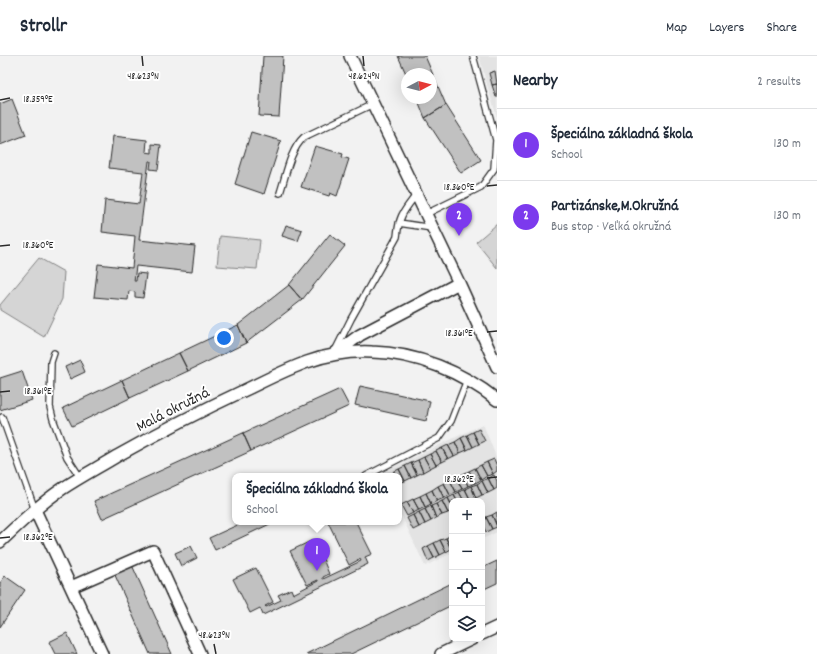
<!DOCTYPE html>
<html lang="en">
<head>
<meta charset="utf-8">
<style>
  body { margin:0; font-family:Dekko,sans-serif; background:#f6f6f7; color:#1f2937 }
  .controls { position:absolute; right:12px; bottom:12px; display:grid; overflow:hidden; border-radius:8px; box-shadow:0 4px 16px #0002 }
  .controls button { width:36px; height:36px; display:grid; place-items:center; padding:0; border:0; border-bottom:1px solid #e0e1e3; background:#fff; color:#1f2937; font:20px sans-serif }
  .compass { position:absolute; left:401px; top:12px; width:36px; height:36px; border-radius:50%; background:#fff; box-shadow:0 4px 16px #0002; rotate:83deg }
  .you { position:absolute; left:224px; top:282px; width:14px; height:14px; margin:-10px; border:3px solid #fff; border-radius:50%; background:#1a73e8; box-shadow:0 0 0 6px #1a73e833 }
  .badge { display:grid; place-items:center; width:26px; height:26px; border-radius:50%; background:#7c3aed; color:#fff; font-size:13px; font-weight:700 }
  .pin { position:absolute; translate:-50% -33px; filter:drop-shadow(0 1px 2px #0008) }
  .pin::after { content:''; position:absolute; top:21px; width:14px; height:12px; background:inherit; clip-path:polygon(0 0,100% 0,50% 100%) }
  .popup { position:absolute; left:232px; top:417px; width:170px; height:52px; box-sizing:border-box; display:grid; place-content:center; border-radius:8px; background:#fff; filter:drop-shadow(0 1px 3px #0005); font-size:13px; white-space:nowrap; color:#747a83 }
  .popup b { font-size:15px; color:#1f2937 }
  .popup::after { content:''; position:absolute; left:50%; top:100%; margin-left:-8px; border:8px solid transparent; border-top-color:#fff }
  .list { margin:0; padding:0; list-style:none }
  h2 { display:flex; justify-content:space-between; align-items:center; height:52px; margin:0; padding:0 16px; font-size:17px }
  h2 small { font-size:13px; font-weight:400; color:#747a83 }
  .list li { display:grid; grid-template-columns:26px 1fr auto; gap:12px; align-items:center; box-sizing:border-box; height:72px; padding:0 16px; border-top:1px solid #e0e1e3 }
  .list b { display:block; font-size:15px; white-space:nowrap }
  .list p { margin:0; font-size:13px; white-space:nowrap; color:#747a83 }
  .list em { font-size:13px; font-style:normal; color:#747a83 }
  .icon { flex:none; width:22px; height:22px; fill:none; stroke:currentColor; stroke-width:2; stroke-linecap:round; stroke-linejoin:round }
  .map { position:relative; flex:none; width:497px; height:598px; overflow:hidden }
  header { display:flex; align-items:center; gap:24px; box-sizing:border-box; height:56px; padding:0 20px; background:#fff; border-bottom:1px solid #e0e1e3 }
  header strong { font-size:19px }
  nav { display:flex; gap:22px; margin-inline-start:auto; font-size:14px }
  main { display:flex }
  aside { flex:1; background:#fff }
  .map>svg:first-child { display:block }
  .built { fill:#e3e3e3 }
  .green { fill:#d5d5d5; stroke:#808080 }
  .building { fill:#c1c1c1; stroke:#2b2b2b }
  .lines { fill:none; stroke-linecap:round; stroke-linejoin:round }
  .service-casing { stroke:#2b2b2b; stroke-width:8 }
  .minor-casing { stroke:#2b2b2b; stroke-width:14 }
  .service { stroke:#fff; stroke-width:5.5 }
  .minor { stroke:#fff; stroke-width:11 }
  .ticks { fill:none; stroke:#2b2b2b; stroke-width:1.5 }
  .labels { text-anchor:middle; stroke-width:4; stroke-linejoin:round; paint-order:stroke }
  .street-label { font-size:16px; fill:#2b2b2b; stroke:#fff }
  .ticks-label { font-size:10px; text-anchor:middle; fill:#2b2b2b; stroke:#fff; stroke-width:4; stroke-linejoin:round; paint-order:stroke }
</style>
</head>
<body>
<header>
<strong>Strollr</strong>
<nav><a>Map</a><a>Layers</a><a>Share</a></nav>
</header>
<main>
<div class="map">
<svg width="497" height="598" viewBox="0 0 497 598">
  <rect width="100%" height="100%" fill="#f2f2f2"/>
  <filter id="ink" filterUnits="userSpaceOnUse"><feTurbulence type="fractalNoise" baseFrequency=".025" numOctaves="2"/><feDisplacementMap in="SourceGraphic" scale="8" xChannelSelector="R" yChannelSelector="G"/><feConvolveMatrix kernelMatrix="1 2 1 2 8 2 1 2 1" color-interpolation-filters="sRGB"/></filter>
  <g filter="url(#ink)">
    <path class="built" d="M479 0H497V61L485 22Z
      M483 368 497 403V476L482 483V445H452V497L425 510 399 454V420H383L382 417Z"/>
    <path class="green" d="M497 168V212L476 186Z
      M220 180 260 184 257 213 217 210Z
      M39 202 64 216 62 243 44 281 0 254V249Z"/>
    <path class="building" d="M263 0H283L279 61 259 60Z
      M398 0H425L446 49 425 62 417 42H431V18H407V20Z
      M495 15 497 28 492 29 489 17Z
      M497 28V41H496L492 29Z
      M12 43 26 79 0 89V48Z
      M446 49 481 104 461 117 425 62Z
      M251 76 281 85 264 138 235 128Z
      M113 80 147 84 146 96 152 97V88L161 89 158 114 150 113 151 105H149L139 184 195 190 192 216 136 210 134 225H136L137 217 146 218 143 242 135 241V236L129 235 128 244 94 241 98 208 132 212 135 180 102 176 105 144 139 148 143 116 109 112Z
      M315 90 343 98 342 101 349 103 337 140 330 137 329 140 301 131Z
      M286 169 302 174 298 185 282 180Z
      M330 178 345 190 302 244 289 229Z
      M289 229 302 244 246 287 238 269Z
      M238 269 246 287 188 315 179 297Z
      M179 297 188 315 130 342 122 324Z
      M80 304 85 316 70 323 65 311Z
      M22 315 32 344 0 354V322Z
      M122 324 130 342 72 370 63 352Z
      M360 330 430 345 426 365 355 349Z
      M340 333 349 350 251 395 243 377Z
      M479 373 485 385 479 388 473 376Z
      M473 376 479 388 473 391 467 379Z
      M243 377 251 395 102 463 94 445Z
      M467 379 473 391 467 394 461 382Z
      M461 382 467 394 460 397 455 386Z
      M455 386 460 397 454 400 448 389Z
      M448 389 454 400 448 403 442 392Z
      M442 392 448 403 442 406 436 395Z
      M436 395 442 406 436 409 430 398Z
      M430 398 436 409 430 412 424 401Z
      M424 401 430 412 423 416 418 404Z
      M494 403 497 410V415L493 418 487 406Z
      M418 404 423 416 417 419 411 407Z
      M487 406 493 418 487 420 481 409Z
      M411 407 417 419 411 422 405 410Z
      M481 409 487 420 481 424 475 412Z
      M405 410 411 422 405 425 399 413Z
      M475 412 481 424 475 427 469 415Z
      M399 413 405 425 399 427V420H395L393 416Z
      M469 415 475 427 468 430 463 418Z
      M463 418 468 430 462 433 456 421Z
      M494 419 497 425V432L494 434 488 422Z
      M456 421 462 433 456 436 450 424Z
      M488 422 494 434 488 437 482 425Z
      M450 424 456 436 450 439 444 427Z
      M482 425 488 437 482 439 477 428Z
      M444 427 450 439 444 442 438 430Z
      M477 428 482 439 476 442 471 430Z
      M438 430 444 442 437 445 432 434Z
      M471 430 476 442 471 445 465 433Z
      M465 433 471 445H464L459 436Z
      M432 434 437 445 431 448 426 437Z
      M459 436 464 445H457L454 439Z
      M426 437 431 448 425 451 420 440Z
      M454 439 457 445H452V450L448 442Z
      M420 440 425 451 419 454 413 443Z
      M448 442 452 450V454L448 457 442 445Z
      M413 443 419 454 413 457 407 446Z
      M442 445 448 457 442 459 436 448Z
      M407 446 413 457 407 460 401 449Z
      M436 448 442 459 436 462 431 450Z
      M431 450 436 462 431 465 425 453Z
      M425 453 431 465 425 468 419 456Z
      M419 456 425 468 419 471 413 459Z
      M497 456V469L492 459Z
      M413 459 419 471 413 474 407 462Z
      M492 459 497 471 492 473 486 461Z
      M486 461 492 473 486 476 482 468V464Z
      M244 466H274L215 494 209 482Z
      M328 466H356L372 498 365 501 368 508 263 559 260 552 250 557 233 523 256 512 273 546 265 550 266 551 281 544 278 539 291 533 293 538 318 525V524L307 529 290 495 313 484 320 498H321L329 518 323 521V523L361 505 360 503 349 509Z
      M451 479 452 493H451L446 482Z
      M446 482 451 493 446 496 440 484Z
      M440 484 446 496 440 499 434 487Z
      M434 487 440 499 434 502 428 490Z
      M191 490 197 502 181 510 175 497Z
      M428 490 434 502 428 505 423 493Z
      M497 505V527L482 534V512Z
      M132 509 172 598H150L114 517Z
      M5 520 25 534 0 571V527Z
      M452 527V549L351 598H306Z
      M67 577 77 598H55L49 586Z"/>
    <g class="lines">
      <defs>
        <path id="service" d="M280 137C286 119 290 94 304 81L373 48
          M426 158 481 131 494 113 496 84 473 0
          M399 167 432 172
          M336 293 351 263 397 181C399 159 404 155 416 139
          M54 297 51 306 50 351 53 363 67 401 80 421
          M2 361 35 454
          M366 420 439 382 451 365 467 324"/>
        <path id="minor" d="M350 0 459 227 497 311
          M334 298 360 279 459 227
          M35 454 102 598
          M0 486C20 467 40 448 62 433 80 421 99 411 117 400 158 377 200 355 243 335 264 325 285 314 307 306 327 299 351 295 372 296 417 297 462 316 497 344
          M71 531 153 495 200 598
          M482 578 497 571
          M441 598 472 583"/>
      </defs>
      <use href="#service" class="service-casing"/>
      <use href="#minor" class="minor-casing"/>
      <use href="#service" class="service"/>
      <use href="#minor" class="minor"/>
    </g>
  </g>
  <path class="ticks" d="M142 0 143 10M363 0 364 10M0 44 10 42M487 130 497 129M0 190 10 189M487 276 497 275M0 336 10 335M487 422 497 421M0 482 10 481M214 588 216 598"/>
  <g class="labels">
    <g class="street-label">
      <text transform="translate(172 352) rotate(-27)" y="6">Malá okružná</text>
    </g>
  </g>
  <g class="ticks-label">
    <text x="143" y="23">48.623°N</text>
    <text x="364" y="23">48.624°N</text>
    <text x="38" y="46">18.359°E</text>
    <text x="459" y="134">18.360°E</text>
    <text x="38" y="192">18.360°E</text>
    <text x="459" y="280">18.361°E</text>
    <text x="38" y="338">18.361°E</text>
    <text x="459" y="426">18.362°E</text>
    <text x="38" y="484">18.362°E</text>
    <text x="214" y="582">48.623°N</text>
  </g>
</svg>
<div class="controls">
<button>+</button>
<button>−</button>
<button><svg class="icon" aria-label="locate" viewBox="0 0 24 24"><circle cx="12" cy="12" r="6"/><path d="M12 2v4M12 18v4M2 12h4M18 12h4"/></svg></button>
<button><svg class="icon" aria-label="layers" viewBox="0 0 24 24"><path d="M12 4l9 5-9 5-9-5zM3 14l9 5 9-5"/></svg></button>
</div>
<svg class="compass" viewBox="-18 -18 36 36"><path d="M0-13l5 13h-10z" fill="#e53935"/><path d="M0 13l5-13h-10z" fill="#747a83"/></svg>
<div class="you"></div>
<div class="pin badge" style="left:317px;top:515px">1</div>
<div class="popup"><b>Špeciálna základná škola</b>School</div>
<div class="pin badge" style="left:459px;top:180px">2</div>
</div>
<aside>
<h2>Nearby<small>2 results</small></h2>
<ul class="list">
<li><span class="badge">1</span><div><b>Špeciálna základná škola</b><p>School</p></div><em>130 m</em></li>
<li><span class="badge">2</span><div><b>Partizánske,M.Okružná</b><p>Bus stop · Veľká okružná</p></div><em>130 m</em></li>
</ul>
</aside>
</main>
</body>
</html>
